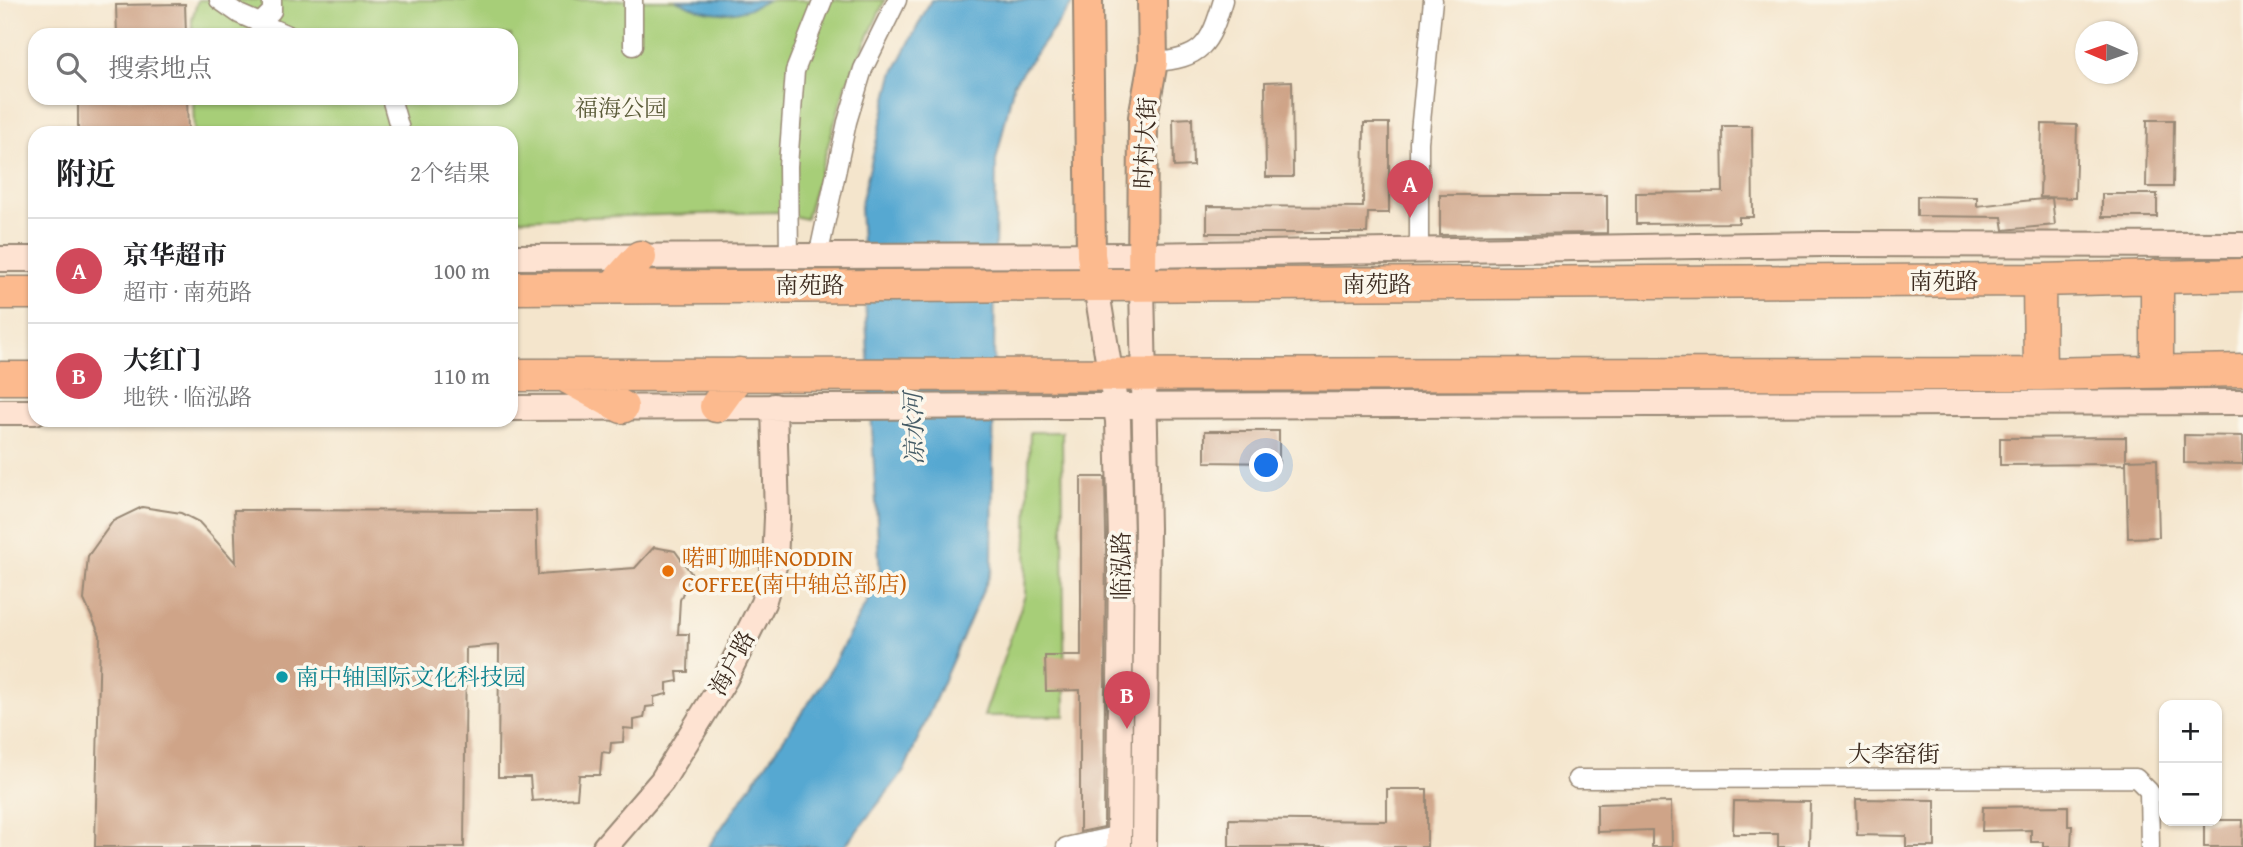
<!DOCTYPE html>
<html lang="zh">
<head>
<meta charset="utf-8">
<style>
  body { margin:0; font-family:"Gentium Book Plus","Noto Serif SC",serif; background:#f2f2f2; color:#202124 }
  .controls { position:absolute; right:21px; bottom:21px; display:grid; overflow:hidden; border-radius:14px; box-shadow:0 2px 5px #0004 }
  .controls button { width:63px; height:63px; display:grid; place-items:center; padding:0; border:0; border-bottom:2px solid #e0e0e0; background:#fff; color:#202124; font:35px sans-serif }
  .compass { position:absolute; left:2075px; top:21px; width:63px; height:63px; border-radius:50%; background:#fff; box-shadow:0 2px 5px #0004; rotate:272deg }
  .you { position:absolute; left:1267px; top:466px; width:24px; height:24px; margin:-18px; border:5px solid #fff; border-radius:50%; background:#1a73e8; box-shadow:0 0 0 10px #1a73e833 }
  .badge { display:grid; place-items:center; width:46px; height:46px; border-radius:50%; background:#d1495b; color:#fff; font-size:23px; font-weight:700 }
  .pin { position:absolute; translate:-50% -58px; filter:drop-shadow(0 2px 4px #0008) }
  .pin::after { content:''; position:absolute; top:37px; width:24px; height:21px; background:inherit; clip-path:polygon(0 0,100% 0,50% 100%) }
  .list { margin:0; padding:0; list-style:none }
  h2 { display:flex; justify-content:space-between; align-items:center; height:91px; margin:0; padding:0 28px; font-size:30px }
  h2 small { font-size:23px; font-weight:400; color:#757577 }
  .list li { display:grid; grid-template-columns:46px 1fr auto; gap:21px; align-items:center; box-sizing:border-box; height:105px; padding:0 28px; border-top:2px solid #e0e0e0 }
  .list b { display:block; font-size:26px; white-space:nowrap }
  .list p { margin:0; font-size:23px; white-space:nowrap; color:#757577 }
  .list em { font-size:23px; font-style:normal; color:#757577 }
  .icon { flex:none; width:38px; height:38px; fill:none; stroke:currentColor; stroke-width:2; stroke-linecap:round; stroke-linejoin:round }
  .map { position:relative; flex:none; width:2243px; height:847px; overflow:hidden }
  .search { position:absolute; background:#fff; box-shadow:0 2px 5px #0004; left:28px; top:28px; width:490px; height:77px; display:flex; align-items:center; gap:18px; box-sizing:border-box; padding:0 24px; border-radius:21px; color:#757577; font-size:26px }
  .panel { position:absolute; background:#fff; box-shadow:0 2px 5px #0004; left:28px; top:126px; width:490px; height:301px; border-radius:21px }
  .map>svg:first-child { display:block }
  .green { fill:#a7ce78; stroke:#717c4b; stroke-width:2 }
  .water { fill:#56a8d1; stroke:#486978; stroke-width:2 }
  .building { fill:#cfa488 }
  .lines { fill:none; stroke-linecap:round; stroke-linejoin:round }
  .street-casing { stroke:#988875; stroke-width:21 }
  .secondary-casing { stroke:#988875; stroke-width:28 }
  .primary-casing { stroke:#988875; stroke-width:32 }
  .highway-casing { stroke:#988875; stroke-width:35 }
  .street { stroke:#fff; stroke-width:18 }
  .secondary { stroke:#fee3d2; stroke-width:24 }
  .primary { stroke:#fcba8e; stroke-width:28 }
  .highway { stroke:#fcba8e; stroke-width:32 }
  .food-dot { fill:#e8710a; stroke:#fbf7ec; stroke-width:2.5 }
  .culture-dot { fill:#0f9aa8; stroke:#fbf7ec; stroke-width:2.5 }
  .labels { text-anchor:middle; stroke-width:7; stroke-linejoin:round; paint-order:stroke }
  .park-label { font-size:23px; fill:#5b5b39; stroke:#fbf7ec }
  .street-label { font-size:23px; fill:#3b2a1e; stroke:#fbf7ec }
  .food-label { font-size:23px; fill:#c56008; stroke:#fbf7ec; text-anchor:start }
  .culture-label { font-size:23px; fill:#0d838f; stroke:#fbf7ec; text-anchor:start }
  .water-label { font-size:24px; font-style:italic; fill:#465c66; stroke:#fbf7ec }
</style>
</head>
<body>
<div class="map">
<svg width="2243" height="847" viewBox="0 0 2243 847">
  <rect width="100%" height="100%" fill="#fbf7ec"/>
  <filter id="ink" filterUnits="userSpaceOnUse"><feTurbulence type="fractalNoise" baseFrequency=".0143" numOctaves="2"/><feDisplacementMap in="SourceGraphic" scale="14" xChannelSelector="R" yChannelSelector="G"/><feConvolveMatrix kernelMatrix="1 2 1 2 8 2 1 2 1" color-interpolation-filters="sRGB"/></filter>
  <filter id="wash" filterUnits="userSpaceOnUse"><feTurbulence type="fractalNoise" baseFrequency=".00686" numOctaves="4" result="noise"/><feDisplacementMap in="SourceGraphic" scale="28" xChannelSelector="R" yChannelSelector="G"/><feGaussianBlur stdDeviation="1.57" result="paint"/><feColorMatrix in="noise" values="0 0 0 0 0 0 0 0 0 0 0 0 0 0 0 0 0 1.4 0 .05"/><feComposite in="paint" operator="in"/></filter>
  <g filter="url(#wash)">
    <rect width="100%" height="100%" fill="#f4e5cc"/>
    <path class="green" d="M198 0H885L846 85 806 219 778 212 511 219V133H194L193 98H511V35H192V19Z
      M1030 432H1062L1065 716H984L1025 595Z"/>
    <path class="water" d="M676 0H768C734 19 709 16 676 0Z
      M931 0H1075L1014 83 996 161 992 570 904 771 844 847H708L824 681 880 577 860 207 893 74Z"/>
    <g id="blocks">
      <path class="building" d="M185 4 186 35H117L116 5Z
        M1292 81 1293 177H1266L1265 82Z
        M78 98H187L188 133H78Z
        M1192 118 1193 166 1174 167 1173 119Z
        M2147 120H2174L2173 187H2146Z
        M1364 123H1389V213H1368L1367 233H1207V206L1363 207Z
        M2042 124 2077 125 2075 198 2040 197Z
        M1722 126H1752L1753 217H1739V223L1636 224V193L1723 192Z
        M2102 194H2157V217H2102Z
        M1440 195H1607V233L1440 235Z
        M1917 196 1977 197V206L2052 198 2055 225 2004 230 2002 217 1917 216Z
        M1205 431H1279V463L1205 462Z
        M2184 435 2243 436V464L2184 463Z
        M2126 437V464L2000 465V438Z
        M2157 459 2159 537 2128 538 2126 460Z
        M1081 477H1105L1106 537 1104 827 1080 832V690L1046 691 1045 656H1081Z
        M142 507 181 513 199 522 236 563 234 510 536 511 538 575 635 568 654 547 675 551 691 573 680 600 678 634H689L688 672H677L678 681 667 683V694L654 697V706L646 707 644 718 634 720V729L624 728 623 742 611 743 610 753 602 752 600 775H579L577 798 532 801 530 777H498L499 645 466 648 464 847H95L100 635 84 600 88 556 113 521Z
        M1387 789H1427V847H1229V819L1387 821Z
        M1856 799 1935 800V847H1906V836L1857 835Z
        M1734 801 1810 802 1809 847H1778V834H1733Z
        M1671 802 1672 847H1652V830L1597 832V804Z
        M2068 806V826H2072L2071 847H2043V842H2031V830L1982 831 1983 807Z
        M2217 820H2243L2242 847H2204V821Z"/>
    </g>
  </g>
  <g filter="url(#ink)">
    <use href="#blocks" fill-opacity="0" stroke="#988875" stroke-width="2"/>
    <g class="lines">
      <defs>
        <path id="street" d="M219 0 239 14 288 35
          M633 0V46
          M261 22 272 11V0
          M1153 62C1202 59 1210 45 1223 0
          M391 98 401 133
          M1419 249V142L1433 0
          M818 257 847 122 863 69 897 0
          M789 258 788 166 795 71 823 0
          M1577 779 2136 778 2149 791 2150 847
          M1066 847 1120 835"/>
        <path id="secondary" d="M511 257 1142 255 1822 244 2243 245
          M0 259H35
          M1096 286 1118 421 1121 537 1119 847
          M1142 286 1147 528 1144 847
          M511 408 2243 402
          M0 412H35
          M605 847 662 781 725 679 763 603 775 563 777 517 774 406"/>
        <path id="primary" d="M1088 0 1091 255 1096 286
          M1142 286 1143 117 1153 62 1152 0"/>
        <path id="highway" d="M2157 276V369
          M2039 280 2040 374
          M613 287 640 257
          M511 288 2039 280 2243 275
          M0 293H35
          M511 375 2040 374 2243 370
          M567 377 622 407
          M0 378H35
          M716 406 739 374"/>
      </defs>
      <use href="#street" class="street-casing"/>
      <use href="#secondary" class="secondary-casing"/>
      <use href="#primary" class="primary-casing"/>
      <use href="#highway" class="highway-casing"/>
      <use href="#street" class="street"/>
      <use href="#secondary" class="secondary"/>
      <use href="#primary" class="primary"/>
      <use href="#highway" class="highway"/>
    </g>
  </g>
  <circle class="food-dot" cx="668" cy="571" r="7"/>
  <circle class="culture-dot" cx="282" cy="677" r="7"/>
  <g class="labels">
    <g class="park-label">
      <text x="621" y="116">福海公园</text>
    </g>
    <g class="street-label">
      <text transform="translate(1145 143) rotate(-87)" y="8">时村大街</text>
      <text x="1944" y="289">南苑路</text>
      <text x="1377" y="292">南苑路</text>
      <text x="810" y="293">南苑路</text>
      <text transform="translate(1121 566) rotate(-90)" y="8">临泓路</text>
      <text transform="translate(732 663) rotate(-62)" y="8">海户路</text>
      <text x="1894" y="762">大李窑街</text>
    </g>
    <g class="food-label">
      <text x="682" y="566">喏町咖啡NODDIN<tspan x="682" dy="26">COFFEE(南中轴总部店)</tspan></text>
    </g>
    <g class="culture-label">
      <text x="296" y="685">南中轴国际文化科技园</text>
    </g>
    <g class="water-label">
      <text transform="translate(914 429) rotate(-91)" y="8">凉水河</text>
    </g>
  </g>
</svg>
<div class="controls">
<button>+</button>
<button>−</button>
</div>
<svg class="compass" viewBox="-18 -18 36 36"><path d="M0-13l5 13h-10z" fill="#e53935"/><path d="M0 13l5-13h-10z" fill="#757577"/></svg>
<div class="you"></div>
<div class="pin badge" style="left:1410px;top:218px">A</div>
<div class="pin badge" style="left:1127px;top:729px">B</div>
<div class="search"><svg class="icon" aria-label="search" viewBox="0 0 24 24"><circle cx="10" cy="10" r="6"/><path d="M15 15l6 6"/></svg>搜索地点</div>
<section class="panel">
<h2>附近<small>2个结果</small></h2>
<ul class="list">
<li><span class="badge">A</span><div><b>京华超市</b><p>超市 · 南苑路</p></div><em>100 m</em></li>
<li><span class="badge">B</span><div><b>大红门</b><p>地铁 · 临泓路</p></div><em>110 m</em></li>
</ul>
</section>
</div>
</body>
</html>
